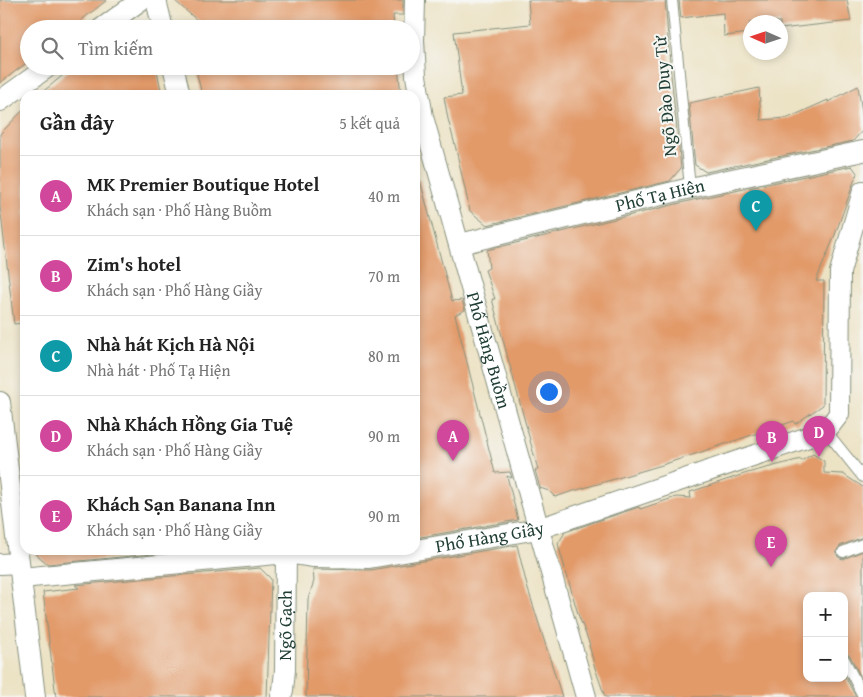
<!DOCTYPE html>
<html lang="vi">
<head>
<meta charset="utf-8">
<style>
  body { margin:0; font-family:"Gentium Book Plus",serif; background:#f6f6f6; color:#222 }
  .controls { position:absolute; right:15px; bottom:15px; display:grid; overflow:hidden; border-radius:10px; box-shadow:0 2px 8px #0003 }
  .controls button { width:45px; height:45px; display:grid; place-items:center; padding:0; border:0; border-bottom:1px solid #e0e0e0; background:#fff; color:#222; font:25px sans-serif }
  .compass { position:absolute; left:743px; top:15px; width:45px; height:45px; border-radius:50%; background:#fff; box-shadow:0 2px 8px #0003; rotate:273deg }
  .you { position:absolute; left:548px; top:391px; width:18px; height:18px; margin:-12px; border:4px solid #fff; border-radius:50%; background:#1a73e8; box-shadow:0 0 0 8px #1a73e833 }
  .badge { display:grid; place-items:center; width:32px; height:32px; border-radius:50%; background:#b5179e; color:#fff; font-size:16px; font-weight:700 }
  .pin { position:absolute; translate:-50% -41px; filter:drop-shadow(0 1px 2px #0008) }
  .pin::after { content:''; position:absolute; top:26px; width:18px; height:15px; background:inherit; clip-path:polygon(0 0,100% 0,50% 100%) }
  .list { margin:0; padding:0; list-style:none }
  h2 { display:flex; justify-content:space-between; align-items:center; height:65px; margin:0; padding:0 20px; font-size:21px }
  h2 small { font-size:16px; font-weight:400; color:#767676 }
  .list li { display:grid; grid-template-columns:32px 1fr auto; gap:15px; align-items:center; box-sizing:border-box; height:80px; padding:0 20px; border-top:1px solid #e0e0e0 }
  .list b { display:block; font-size:19px; white-space:nowrap }
  .list p { margin:0; font-size:16px; white-space:nowrap; color:#767676 }
  .list em { font-size:16px; font-style:normal; color:#767676 }
  .icon { flex:none; width:28px; height:28px; fill:none; stroke:currentColor; stroke-width:2; stroke-linecap:round; stroke-linejoin:round }
  .map { position:relative; flex:none; width:863px; height:697px; overflow:hidden }
  .search { position:absolute; background:#fff; box-shadow:0 2px 8px #0003; left:20px; top:20px; width:400px; height:55px; display:flex; align-items:center; gap:12px; box-sizing:border-box; padding:0 18px; border-radius:28px; color:#767676; font-size:19px }
  .panel { position:absolute; background:#fff; box-shadow:0 2px 8px #0003; left:20px; top:90px; width:400px; height:465px; border-radius:15px }
  .map>svg:first-child { display:block }
  .building { fill:#e29a69 }
  .lines { fill:none; stroke-linecap:round; stroke-linejoin:round }
  .lane-casing { stroke:#86907c; stroke-width:12 }
  .street-casing { stroke:#86907c; stroke-width:22 }
  .lane { stroke:#fff; stroke-width:10 }
  .street { stroke:#fff; stroke-width:20 }
  .labels { text-anchor:middle; stroke-width:4; stroke-linejoin:round; paint-order:stroke }
  .street-label { font-size:18px; fill:#1f3d34; stroke:#f6f6f2 }
</style>
</head>
<body>
<div class="map">
<svg width="863" height="697" viewBox="0 0 863 697">
  <rect width="100%" height="100%" fill="#f6f6f2"/>
  <filter id="ink" filterUnits="userSpaceOnUse"><feTurbulence type="fractalNoise" baseFrequency=".02" numOctaves="2"/><feDisplacementMap in="SourceGraphic" scale="10" xChannelSelector="R" yChannelSelector="G"/><feConvolveMatrix kernelMatrix="1 2 1 2 8 2 1 2 1" color-interpolation-filters="sRGB"/></filter>
  <filter id="wash" filterUnits="userSpaceOnUse"><feTurbulence type="fractalNoise" baseFrequency=".0096" numOctaves="4" result="noise"/><feDisplacementMap in="SourceGraphic" scale="20" xChannelSelector="R" yChannelSelector="G"/><feGaussianBlur stdDeviation="1.12" result="paint"/><feColorMatrix in="noise" values="0 0 0 0 0 0 0 0 0 0 0 0 0 0 0 0 0 1.4 0 .05"/><feComposite in="paint" operator="in"/></filter>
  <g filter="url(#wash)">
    <rect width="100%" height="100%" fill="#ece2c4"/>
    <g id="blocks">
      <path class="building" d="M0 0H107L70 29H29V61L0 83Z
        M174 0H403V15H393L394 29H207Z
        M528 0H665L671 75 681 168 670 181 487 225 470 211 455 145 448 119 444 97 462 95 454 32 530 24Z
        M679 0H847L851 21 780 29V22H750V33L724 36 723 13 681 18Z
        M74 66H156L162 95H39Z
        M195 66H398L401 95H202Z
        M858 86 863 119V130L853 141 706 172 695 165 689 103 759 88 761 120 788 118 828 100V102Z
        M25 108V323L14 324 0 206V134Z
        M852 166 857 173 835 235 816 281H824L823 405 795 424 794 421 662 465 567 493 555 497 549 491 540 488 535 470H538L492 299H495L485 270 489 268 487 250 693 200Z
        M420 180 452 301 462 300 465 310 455 315 495 473 510 472 512 478 507 476 518 520 415 538V181Z
        M813 454 824 461V473L843 474 863 487V537L840 546 836 552 838 557 843 559 863 551V681L850 656 844 652V596H807V678H844V675L856 697H605L595 668 589 645H590L578 614 558 544 565 532 636 508 639 507 640 509 676 497 691 498 690 492 747 473 801 459V461Z
        M517 545 527 586 562 697H306L308 599 314 581 313 569 371 570Z
        M31 550H175L174 552 48 564Z
        M260 568 271 579 267 697H56L43 592 79 588 75 585Z"/>
    </g>
  </g>
  <g filter="url(#ink)">
    <use href="#blocks" fill-opacity="0" stroke="#86907c" stroke-width="1"/>
    <g class="lines">
      <defs>
        <path id="lane" d="M672 0 690 188
          M826 431 863 477
          M843 552 863 544
          M844 659 863 696"/>
        <g id="street">
          <path d="M156 0 163 29"/>
          <path id="s1" d="M415 0 414 40 416 76 423 117 586 697"/>
          <path d="M101 29 141 0"/>
          <path d="M173 66 180 95"/>
          <path d="M0 101 49 66"/>
          <path id="s2" d="M460 244 690 188 863 151"/>
          <path d="M0 402 35 697"/>
          <path d="M0 564 19 563"/>
          <path id="s3" d="M21 578 287 553 314 557 369 558 538 529 826 431 839 414 840 272 863 191"/>
          <path id="s4" d="M281 697 283 690 285 670 286 550"/>
        </g>
      </defs>
      <use href="#lane" class="lane-casing"/>
      <use href="#street" class="street-casing"/>
      <use href="#lane" class="lane"/>
      <use href="#street" class="street"/>
    </g>
  </g>
  <g class="labels">
    <g class="street-label">
      <text transform="translate(665 96) rotate(-95)" y="6">Ngõ Đào Duy Từ</text>
      <text dy="6" stroke="none"><textPath href="#s2" startOffset="206">Phố Tạ Hiện</textPath></text>
      <text dy="6" stroke="none"><textPath href="#s1" startOffset="360">Phố Hàng Buồm</textPath></text>
      <text dy="6" stroke="none"><textPath href="#s3" startOffset="472">Phố Hàng Giầy</textPath></text>
      <text dy="6" stroke="none"><textPath href="#s4" startOffset="72">Ngõ Gạch</textPath></text>
    </g>
  </g>
</svg>
<div class="controls">
<button>+</button>
<button>−</button>
</div>
<svg class="compass" viewBox="-18 -18 36 36"><path d="M0-13l5 13h-10z" fill="#e53935"/><path d="M0 13l5-13h-10z" fill="#767676"/></svg>
<div class="you"></div>
<div class="pin badge" style="left:453px;top:461px;background:#d1479c">A</div>
<div class="pin badge" style="left:772px;top:462px;background:#d1479c">B</div>
<div class="pin badge" style="left:756px;top:231px;background:#0f9aa8">C</div>
<div class="pin badge" style="left:819px;top:457px;background:#d1479c">D</div>
<div class="pin badge" style="left:771px;top:567px;background:#d1479c">E</div>
<div class="search"><svg class="icon" aria-label="search" viewBox="0 0 24 24"><circle cx="10" cy="10" r="6"/><path d="M15 15l6 6"/></svg>Tìm kiếm</div>
<section class="panel">
<h2>Gần đây<small>5 kết quả</small></h2>
<ul class="list">
<li><span class="badge" style="background:#d1479c">A</span><div><b>MK Premier Boutique Hotel</b><p>Khách sạn · Phố Hàng Buồm</p></div><em>40 m</em></li>
<li><span class="badge" style="background:#d1479c">B</span><div><b>Zim's hotel</b><p>Khách sạn · Phố Hàng Giầy</p></div><em>70 m</em></li>
<li><span class="badge" style="background:#0f9aa8">C</span><div><b>Nhà hát Kịch Hà Nội</b><p>Nhà hát · Phố Tạ Hiện</p></div><em>80 m</em></li>
<li><span class="badge" style="background:#d1479c">D</span><div><b>Nhà Khách Hồng Gia Tuệ</b><p>Khách sạn · Phố Hàng Giầy</p></div><em>90 m</em></li>
<li><span class="badge" style="background:#d1479c">E</span><div><b>Khách Sạn Banana Inn</b><p>Khách sạn · Phố Hàng Giầy</p></div><em>90 m</em></li>
</ul>
</section>
</div>
</body>
</html>
